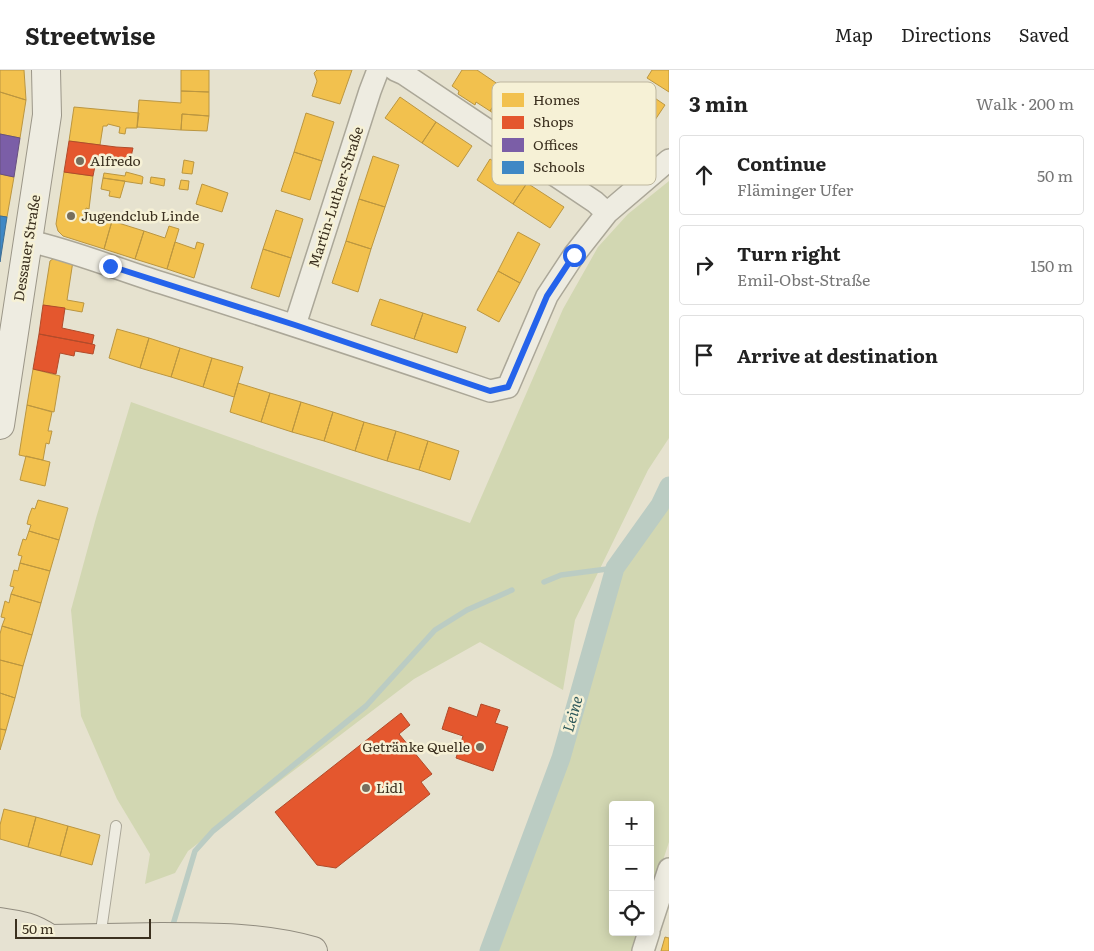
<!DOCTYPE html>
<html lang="en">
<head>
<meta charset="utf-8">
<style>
  body { margin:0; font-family:Literata,serif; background:#f6f6f6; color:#222 }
  .controls { position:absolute; right:15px; bottom:15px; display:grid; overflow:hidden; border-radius:5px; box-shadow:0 2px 12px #0003 }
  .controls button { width:45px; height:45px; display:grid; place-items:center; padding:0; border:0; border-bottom:1px solid #e0e0e0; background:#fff; color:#222; font:25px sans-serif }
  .scale { position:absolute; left:15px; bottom:12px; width:136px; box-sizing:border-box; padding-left:5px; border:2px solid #3b301f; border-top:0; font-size:14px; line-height:18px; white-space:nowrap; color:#3b301f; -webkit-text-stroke:4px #f6f1d6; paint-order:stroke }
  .stop { position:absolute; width:15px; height:15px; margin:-11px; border:4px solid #2563eb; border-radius:50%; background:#fff }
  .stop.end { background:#2563eb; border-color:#fff; box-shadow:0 1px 5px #0008 }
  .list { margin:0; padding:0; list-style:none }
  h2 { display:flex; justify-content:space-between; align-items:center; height:65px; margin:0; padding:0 20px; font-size:21px }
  h2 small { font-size:16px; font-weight:400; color:#767676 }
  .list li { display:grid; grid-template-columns:32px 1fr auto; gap:15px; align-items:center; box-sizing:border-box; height:80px; margin:0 10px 10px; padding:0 10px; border:1px solid #e0e0e0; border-radius:5px }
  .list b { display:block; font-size:19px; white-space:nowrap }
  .list p { margin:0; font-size:16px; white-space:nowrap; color:#767676 }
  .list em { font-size:16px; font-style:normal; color:#767676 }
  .icon { flex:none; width:28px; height:28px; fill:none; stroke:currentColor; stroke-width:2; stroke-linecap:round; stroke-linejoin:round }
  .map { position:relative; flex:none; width:669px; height:881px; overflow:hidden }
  header { display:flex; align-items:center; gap:30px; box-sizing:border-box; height:70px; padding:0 25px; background:#fff; border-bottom:1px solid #e0e0e0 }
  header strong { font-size:24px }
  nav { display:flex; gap:28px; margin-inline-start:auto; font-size:18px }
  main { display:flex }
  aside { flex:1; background:#fff }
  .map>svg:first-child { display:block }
  .green { fill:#d2d7b2 }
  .homes { fill:#f2c14e; stroke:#bb9640 }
  .shops { fill:#e4572e; stroke:#b14b2a }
  .offices { fill:#7b5ea7; stroke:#68507e }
  .schools { fill:#3f88c5; stroke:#3e6e93 }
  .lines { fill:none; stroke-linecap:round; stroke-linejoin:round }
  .stream { stroke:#bbccc3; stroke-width:5.5 }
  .canal { stroke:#bbccc3; stroke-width:19 }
  .lane-casing { stroke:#aba798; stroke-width:12 }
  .street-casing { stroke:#aba798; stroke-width:24 }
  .secondary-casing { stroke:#9b9688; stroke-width:30 }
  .primary-casing { stroke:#918c7f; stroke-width:30 }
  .lane { stroke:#eeece1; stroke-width:10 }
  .street { stroke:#eeece1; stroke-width:21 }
  .secondary { stroke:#eeece1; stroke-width:28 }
  .primary { stroke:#e6e2d2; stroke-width:28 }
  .route { stroke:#2563eb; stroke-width:6 }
  .poi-dot { fill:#776e5d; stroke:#f6f1d6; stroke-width:2 }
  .labels { text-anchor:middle; stroke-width:5; stroke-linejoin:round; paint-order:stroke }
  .poi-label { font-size:14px; fill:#3b301f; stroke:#f6f1d6; text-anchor:start }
  .street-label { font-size:14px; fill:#3b301f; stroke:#f6f1d6 }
  .water-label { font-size:15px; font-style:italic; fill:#2e595b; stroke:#f6f1d6 }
  .key { fill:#f6f1d6; stroke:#beb79f; stroke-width:1 }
  .key-label { font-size:14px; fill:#3b301f }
</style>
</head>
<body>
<header>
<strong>Streetwise</strong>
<nav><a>Map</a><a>Directions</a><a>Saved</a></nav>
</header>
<main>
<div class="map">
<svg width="669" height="881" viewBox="0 0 669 881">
  <rect width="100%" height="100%" fill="#e6e2cf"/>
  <path class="green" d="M669 111V368L648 400 575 550 563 620 480 572 414 609 188 781 175 803 145 814 150 784 117 729 81 646 71 540 96 448 131 332 470 453 563 239 598 177 628 144Z
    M669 416V772L650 830V735H613V862H641L636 881H490L561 688 615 498 660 435Z"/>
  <path class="homes" d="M0 0H24L26 30 0 22Z
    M181 0H209V22L181 21Z
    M317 0H352L340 34 312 26 317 11 314 3Z
    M462 0H477L505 19 490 41 476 32 475 35 458 24 459 21 452 16Z
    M652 0H669V22L647 8Z
    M640 18 665 35 639 74 615 57Z
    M505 19 543 44 528 67 490 41Z
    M181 21 209 22V46L182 44 181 60 137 57 139 30 181 33Z
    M0 22 26 30 20 68 0 64Z
    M400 27 436 52 422 73 385 48Z
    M74 37 139 43 137 58H126L125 64 119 63 120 57 108 54 107 56H103L100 75 69 71Z
    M306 43 334 52 322 91 294 82Z
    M182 44 209 46 207 61 181 60Z
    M436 52 472 76 458 97 422 73Z
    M294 82 322 91 310 130 281 121Z
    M373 86 399 95 385 137 359 129Z
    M490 89 527 113 513 134 477 110Z
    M184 90 194 92 192 104 182 103Z
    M64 102 93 106 89 139 86 138 85 144 112 151 104 179 63 166 58 161 56 154Z
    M126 102 141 106 143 107 142 114 103 108 104 103 125 106Z
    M0 104 14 107 7 147 0 146Z
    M151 107 165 109 164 116 150 113Z
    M103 108 125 111 120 128 109 126 110 121 101 119Z
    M181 110 189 111 188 120 179 119Z
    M527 113 564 137 550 158 513 134Z
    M202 114 228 123 222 142 196 134Z
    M359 129 385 137 371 179 346 171Z
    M276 140 303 149 291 188 263 179Z
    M112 151 144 161 135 189 104 179Z
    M169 156 179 159 167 199 135 189 144 161 165 168Z
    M518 162 540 174 520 213 498 201Z
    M346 171 371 179 358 222 332 213Z
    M175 172 195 179 197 172 204 174 194 208 167 199Z
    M263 179 291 188 279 227 251 218Z
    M57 186 73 191 67 230 84 233 82 242 43 235 50 191Z
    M498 201 520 213 499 252 477 240Z
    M380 229 423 243 414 269 371 255Z
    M423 243 466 257 457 283 414 269Z
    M117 259 149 268 140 298 109 288Z
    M149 268 180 278 171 307 140 298Z
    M180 278 212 288 203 317 171 307Z
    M212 288 243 297 234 327 203 317Z
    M33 299 60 306 54 342 27 335Z
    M238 313 270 323 261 352 230 342Z
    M270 323 301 332 292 362 261 352Z
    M301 332 333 342 324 371 292 362Z
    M27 335 52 342 48 361H52L49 374 46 373 43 390 19 385Z
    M333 342 364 352 355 381 324 371Z
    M364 352 396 361 387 391 355 381Z
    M396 361 428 371 419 400 387 391Z
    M428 371 459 381 450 410 419 400Z
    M26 386 50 392 45 416 20 410Z
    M38 430 68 438 59 470 29 461 31 455 27 454 29 446 32 438 35 439Z
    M29 461 59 470 50 501 20 493 22 486 18 485 23 469 26 470Z
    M20 493 50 501 41 533 11 524 14 517 10 516 14 500 18 501Z
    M11 524 41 533 32 565 2 556 5 548 1 547 5 531 9 533Z
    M2 556 32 565 23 596 0 590V564Z
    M0 590 23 596 15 628 0 623Z
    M0 623 15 628 6 660 0 659Z
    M0 659 6 660 0 680Z
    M4 739 36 747 28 777 0 769V755Z
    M36 747 68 756 60 786 28 777Z
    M68 756 100 765 92 795 60 786Z
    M665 867 669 868V881H661Z"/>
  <path class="shops" d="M69 71 116 77 133 78 130 91 97 86 93 106 64 102Z
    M43 235 65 238 62 258 94 265 92 274 39 264Z
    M39 264 92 274 95 275 93 284 75 281 74 286 60 283 56 304 33 299Z
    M481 634 500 640 495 653 508 657 493 701 456 688 463 666 442 659 449 637 477 647Z
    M401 643 410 655 399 664 432 704 421 712 430 724 336 798 317 795 275 742Z"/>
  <path class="offices" d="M0 64 20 68 14 107 0 104Z"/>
  <path class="schools" d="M0 146 7 147 0 192Z"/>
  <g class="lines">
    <path class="stream" d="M544 512 561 505 615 498
      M172 858 195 781 213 761 366 636 435 560 467 540 512 520"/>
    <path class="canal" d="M489 881 561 688 615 498 660 435 669 416"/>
    <defs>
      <path id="lane" d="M100 868 116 756"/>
      <path id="street" d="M395 0 404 4 595 132 607 143
        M29 171C74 181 117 199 162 213 272 248 381 284 490 321L508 317 547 226 574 185 607 143 669 90
        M295 255 370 21 378 0
        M650 857 669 799
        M643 881 649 862"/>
      <path id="secondary" d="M0 355 47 45 46 0"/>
      <path id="primary" d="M0 852C21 855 33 857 50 869
        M0 875 28 876 50 869C87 868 124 868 161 867 212 867 263 867 313 881"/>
    </defs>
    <use href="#lane" class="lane-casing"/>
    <use href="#street" class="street-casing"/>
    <use href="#secondary" class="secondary-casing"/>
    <use href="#primary" class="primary-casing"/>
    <use href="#lane" class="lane"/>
    <use href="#street" class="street"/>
    <use href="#secondary" class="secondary"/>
    <use href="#primary" class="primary"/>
  </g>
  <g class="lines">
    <path class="route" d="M110 196 295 255 490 321 508 317 547 226 574 185"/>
  </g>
  <g class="poi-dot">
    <circle cx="80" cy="91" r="5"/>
    <circle cx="71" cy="146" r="5"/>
    <circle cx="480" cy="677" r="5"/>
    <circle cx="366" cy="718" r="5"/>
  </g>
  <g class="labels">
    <g class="poi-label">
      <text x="90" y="96">Alfredo</text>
      <text x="81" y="151">Jugendclub Linde</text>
      <text x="470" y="682" text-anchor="end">Getränke Quelle</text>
      <text x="376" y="723">Lidl</text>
    </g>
    <g class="street-label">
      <text transform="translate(336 127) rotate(-72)" y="5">Martin-Luther-Straße</text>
      <text transform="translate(27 178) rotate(-81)" y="5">Dessauer Straße</text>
    </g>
    <g class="water-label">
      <text transform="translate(573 644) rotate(-74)" y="5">Leine</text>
    </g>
  </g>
  <rect x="492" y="12" width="164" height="103" rx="8" class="key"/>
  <rect x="502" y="23" width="22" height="14" fill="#f2c14e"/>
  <rect x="502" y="46" width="22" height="13" fill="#e4572e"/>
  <rect x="502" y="68" width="22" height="14" fill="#7b5ea7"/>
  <rect x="502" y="91" width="22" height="13" fill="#3f88c5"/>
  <g class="key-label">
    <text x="533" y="35">Homes</text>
    <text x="533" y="57">Shops</text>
    <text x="533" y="80">Offices</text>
    <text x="533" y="102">Schools</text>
  </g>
</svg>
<div class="controls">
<button>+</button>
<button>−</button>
<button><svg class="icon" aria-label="locate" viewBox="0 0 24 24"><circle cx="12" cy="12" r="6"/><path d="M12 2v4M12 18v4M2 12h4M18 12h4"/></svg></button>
</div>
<div class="scale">50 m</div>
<div class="stop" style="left:574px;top:185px"></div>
<div class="stop end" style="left:110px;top:196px"></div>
</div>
<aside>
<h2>3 min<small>Walk · 200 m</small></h2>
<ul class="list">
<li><svg class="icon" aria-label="ahead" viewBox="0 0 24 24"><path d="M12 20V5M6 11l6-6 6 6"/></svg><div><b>Continue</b><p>Fläminger Ufer</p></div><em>50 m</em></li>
<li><svg class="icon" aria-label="right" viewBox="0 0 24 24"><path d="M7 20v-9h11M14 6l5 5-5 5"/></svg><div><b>Turn right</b><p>Emil-Obst-Straße</p></div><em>150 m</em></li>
<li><svg class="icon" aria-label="arrive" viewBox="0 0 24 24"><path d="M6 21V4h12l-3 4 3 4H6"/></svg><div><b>Arrive at destination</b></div></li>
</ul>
</aside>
</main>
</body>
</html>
